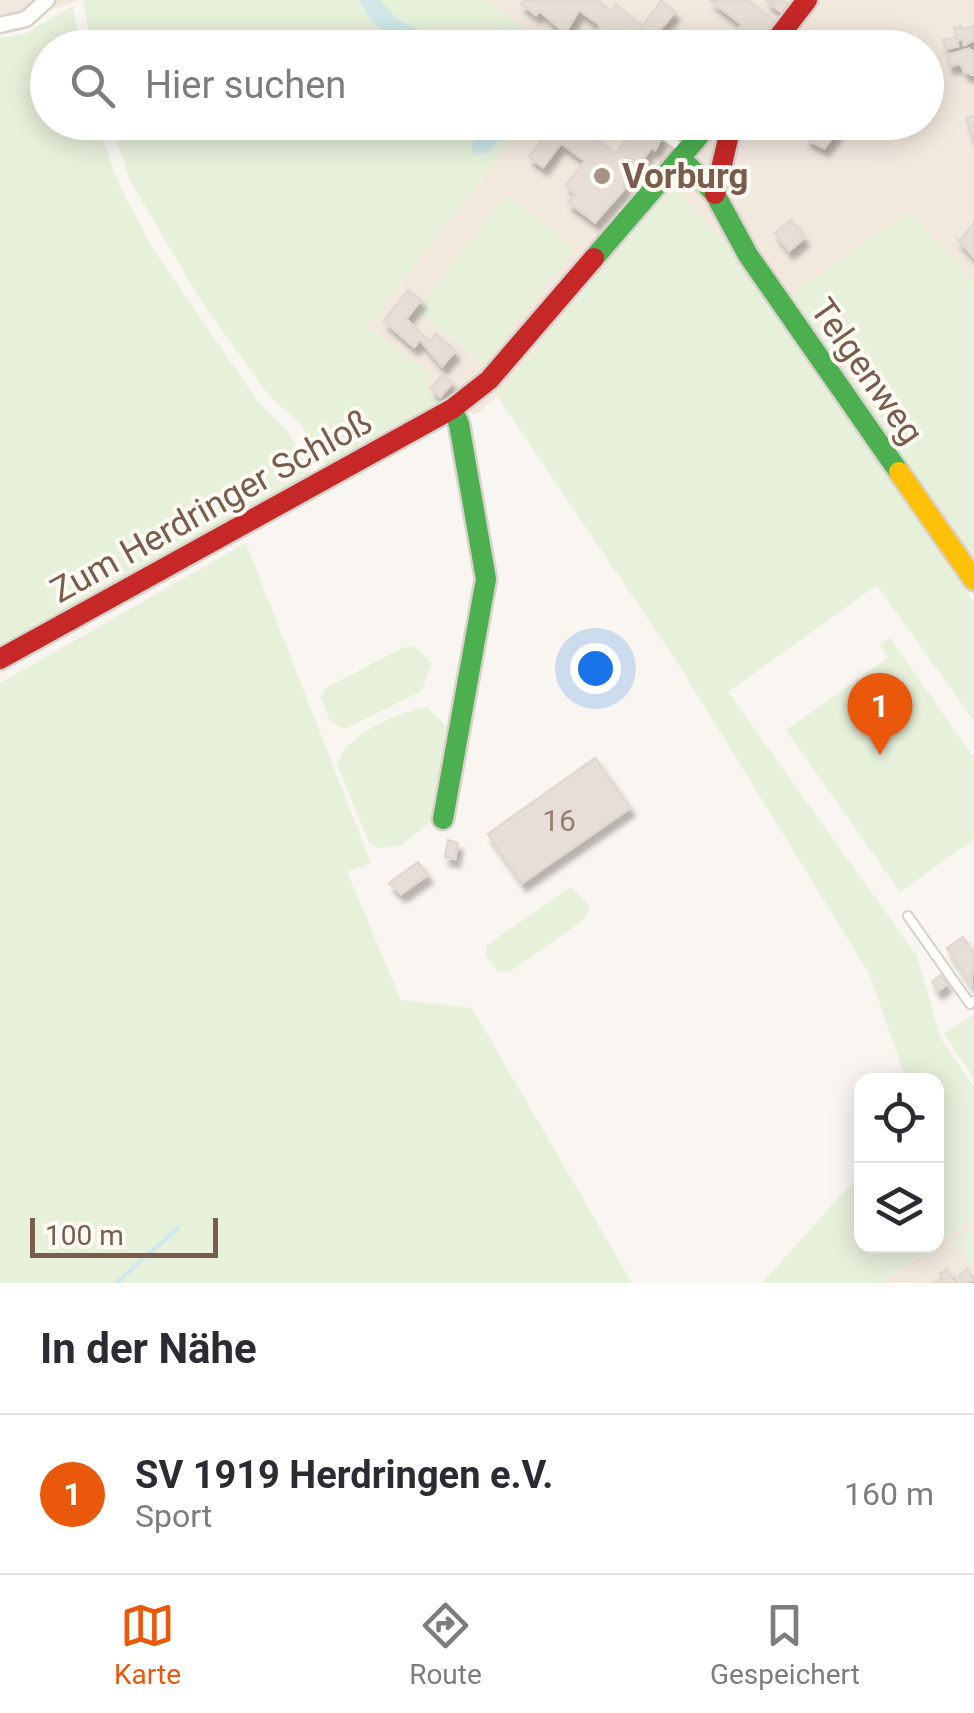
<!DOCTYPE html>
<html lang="de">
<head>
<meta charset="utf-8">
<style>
  body { margin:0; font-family:Roboto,sans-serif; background:#f2f2f3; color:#2b2b33 }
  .controls { position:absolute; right:30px; bottom:30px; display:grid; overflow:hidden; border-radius:20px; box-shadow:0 5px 25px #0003 }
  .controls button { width:90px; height:90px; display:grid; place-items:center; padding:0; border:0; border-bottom:2px solid #e1e1e2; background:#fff; color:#2b2b33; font:50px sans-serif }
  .scale { position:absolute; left:30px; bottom:25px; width:188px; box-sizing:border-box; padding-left:10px; border:5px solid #7a5c4d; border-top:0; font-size:28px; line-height:35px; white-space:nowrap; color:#7a5c4d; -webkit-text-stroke:8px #fffaf3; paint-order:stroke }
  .you { position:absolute; left:595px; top:668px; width:35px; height:35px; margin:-25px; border:8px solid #fff; border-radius:50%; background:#1a73e8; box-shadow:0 0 0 15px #1a73e833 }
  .badge { display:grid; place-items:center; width:65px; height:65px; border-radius:50%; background:#ea580c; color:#fff; font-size:32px; font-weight:700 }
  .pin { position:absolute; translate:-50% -82px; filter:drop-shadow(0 2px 5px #0008) }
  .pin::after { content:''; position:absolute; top:52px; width:35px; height:30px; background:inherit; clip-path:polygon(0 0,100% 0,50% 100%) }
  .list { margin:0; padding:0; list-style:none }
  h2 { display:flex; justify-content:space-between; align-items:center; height:130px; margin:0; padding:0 40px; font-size:42px }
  h2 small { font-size:32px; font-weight:400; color:#7c7c81 }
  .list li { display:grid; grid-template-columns:65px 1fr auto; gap:30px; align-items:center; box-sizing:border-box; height:160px; padding:0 40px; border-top:2px solid #e1e1e2 }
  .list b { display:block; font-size:38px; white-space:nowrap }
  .list p { margin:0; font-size:32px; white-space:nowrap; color:#7c7c81 }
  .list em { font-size:32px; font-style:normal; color:#7c7c81 }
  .icon { flex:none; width:55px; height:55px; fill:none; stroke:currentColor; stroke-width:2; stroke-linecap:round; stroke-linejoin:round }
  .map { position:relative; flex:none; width:974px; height:1283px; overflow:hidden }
  .search { position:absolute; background:#fff; box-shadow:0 5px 25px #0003; left:30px; right:30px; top:30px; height:110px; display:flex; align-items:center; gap:25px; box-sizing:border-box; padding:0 35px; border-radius:55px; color:#7c7c81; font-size:38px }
  .sheet { height:290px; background:#fff }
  nav { display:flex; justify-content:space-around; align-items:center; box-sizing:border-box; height:140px; border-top:2px solid #e1e1e2; background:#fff; font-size:28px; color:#7c7c81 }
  nav a { display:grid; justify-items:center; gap:5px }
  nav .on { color:#ea580c }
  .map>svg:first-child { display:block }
  .residential { fill:#f2e8de }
  .green { fill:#e7f0db }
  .water { fill:#d0e8ea }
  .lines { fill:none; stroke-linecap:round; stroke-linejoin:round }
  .stream { stroke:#d0e8ea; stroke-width:4 }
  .building { fill:#e6ded7; stroke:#e2d8d2; stroke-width:2.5; filter:url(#shadow) }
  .lane-casing { stroke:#d7d1cb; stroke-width:12 }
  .street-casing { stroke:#d7d1cb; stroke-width:19 }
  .fast-casing { stroke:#d9d2cb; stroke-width:25 }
  .slow-casing { stroke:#d9d2cb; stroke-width:25 }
  .jam-casing { stroke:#d9d2cb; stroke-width:25 }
  .lane { stroke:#fefefd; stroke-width:8 }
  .street { stroke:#fefefd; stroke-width:14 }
  .fast { stroke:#4caf50; stroke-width:20 }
  .slow { stroke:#ffc107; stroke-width:20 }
  .jam { stroke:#c62828; stroke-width:20 }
  .poi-dot { fill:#a69286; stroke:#fffaf3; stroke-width:4 }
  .labels { text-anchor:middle; stroke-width:8; stroke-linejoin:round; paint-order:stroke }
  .number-label { font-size:30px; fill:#977e72 }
  .poi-label { font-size:35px; font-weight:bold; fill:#7a5c4d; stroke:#fffaf3; text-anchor:start }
  .street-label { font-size:35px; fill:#7a5c4d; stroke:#fffaf3 }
</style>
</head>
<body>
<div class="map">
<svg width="974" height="1283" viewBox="0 0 974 1283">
  <defs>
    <filter id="shadow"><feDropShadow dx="4.5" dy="8" stdDeviation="2.5" flood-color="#0004"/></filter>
  </defs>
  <rect width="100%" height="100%" fill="#f9f5f0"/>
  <path class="residential" d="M0 0H81L0 25Z
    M486 0H974V284L778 304 670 183 497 396 475 415 427 394 367 327 525 123 926 122V48L548 47Z
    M974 1218V1283H880L936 1246Z"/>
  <path class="green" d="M83 0H486L548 47H91Z
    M73 6 80 47 48 48V122L97 123 120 187 151 246 259 403 289 433 314 477 0 655V38L24 34Z
    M110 123H525L367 327 429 372 427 393 442 400 422 421 329 469 300 423 270 397 203 304 131 182Z
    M670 183 778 304 909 211 974 284V563L921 488 904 500 974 603V721L877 585 728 692 917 956 941 1039 974 1087V1218L937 1244 936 1080H906L870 975 677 662 497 396Z
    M506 195 575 249 484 364 416 311Z
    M246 543 371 863 347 872 401 1000 472 1008 632 1283H0V683Z
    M890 638 974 758V839L900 892 786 730 888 658 880 645Z
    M415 646 431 663 422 691 344 729 330 721 321 697 326 688 402 648Z
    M427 707 446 727 431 821 402 845 378 848 369 843 337 764C349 732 397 713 427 707Z
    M571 887 590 906 585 919 512 970 499 973 486 956 487 945Z
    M974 1014V1079L944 1034Z
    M861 1173 862 1246H934L880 1283H762Z
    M974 1227V1270L954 1239Z"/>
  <path class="water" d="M359 0H380L397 19 451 47H397L370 19Z
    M484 123H511L490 152 475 154 471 146Z"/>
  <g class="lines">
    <path class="stream" d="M116 1283 178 1228"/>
  </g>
  <path class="building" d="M524 0H597L612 12 616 5 642 26 626 48H616L596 33 601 26 579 10 565 33 540 11 536 15 521 4Z
    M748 0 775 21 754 48H724L741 24 711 1Z
    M766 0H782L788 4 781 12Z
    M661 1 675 12 653 38 665 48H626Z
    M961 26 962 29 974 26V40L964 45 963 39 957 40 954 28Z
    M956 37 958 46 946 49 943 40Z
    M969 49 974 53V75L964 72 961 64 949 66 948 55Z
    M974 116V135L972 136 966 118Z
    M541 122H575L616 154 639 123 676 122 667 128 655 150 652 147 623 185 626 187 595 222 568 202 575 194 566 185 585 161 561 143 543 167 529 157 547 132 538 127Z
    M815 122H824L837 132 824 148 806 139Z
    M791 220 804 238 789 251 775 233Z
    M974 223V257L956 238 960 241Z
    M408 290 421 300 406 319 429 342 436 334 455 351 442 366 420 340 414 347 384 321Z
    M443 374 452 383 440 397 431 388Z
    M595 758 630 808 522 883 488 834Z
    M448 840 458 843 455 859 445 857Z
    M418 862 428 875 401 894 389 883Z
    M963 937 974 954 971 984 947 948Z
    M941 975 947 984 938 991 932 982Z
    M947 1269 955 1283H934L942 1278 940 1274Z
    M968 1269 974 1280 964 1283 959 1276Z"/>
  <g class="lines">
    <defs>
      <path id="lane" d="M662 133 683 150
        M908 916 970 1004 974 1001"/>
      <path id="street" d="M0 25 26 19 47 0"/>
      <path id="fast" d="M682 159 715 194 748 255 899 472
        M594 258 711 122
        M443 819 486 579 459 424 452 409"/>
      <path id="slow" d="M899 472 974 580"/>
      <path id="jam" d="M770 48 807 0
        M715 194 732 122
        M0 659 452 409 489 380 594 258"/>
    </defs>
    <use href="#lane" class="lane-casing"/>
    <use href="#street" class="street-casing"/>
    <use href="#fast" class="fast-casing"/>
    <use href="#slow" class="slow-casing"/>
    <use href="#jam" class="jam-casing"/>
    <use href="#lane" class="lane"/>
    <use href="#street" class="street"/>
    <use href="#fast" class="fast"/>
    <use href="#slow" class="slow"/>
    <use href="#jam" class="jam"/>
  </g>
  <circle class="poi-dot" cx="602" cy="176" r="10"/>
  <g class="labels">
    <g class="number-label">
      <text x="559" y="831">16</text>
    </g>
    <g class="poi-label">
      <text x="622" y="188">Vorburg</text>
    </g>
    <g class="street-label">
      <text transform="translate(867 371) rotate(55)" y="12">Telgenweg</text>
      <text transform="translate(211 506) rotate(-29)" y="12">Zum Herdringer Schloß</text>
    </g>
  </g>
</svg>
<div class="controls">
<button><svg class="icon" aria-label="locate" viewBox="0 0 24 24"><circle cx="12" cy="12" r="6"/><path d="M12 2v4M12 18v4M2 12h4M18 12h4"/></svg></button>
<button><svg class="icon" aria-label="layers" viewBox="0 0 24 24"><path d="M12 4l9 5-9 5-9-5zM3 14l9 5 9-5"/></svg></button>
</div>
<div class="scale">100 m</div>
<div class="you"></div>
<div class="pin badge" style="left:880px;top:755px">1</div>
<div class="search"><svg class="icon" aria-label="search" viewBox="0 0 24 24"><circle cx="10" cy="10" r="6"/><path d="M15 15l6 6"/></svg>Hier suchen</div>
</div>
<section class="sheet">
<h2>In der Nähe<small></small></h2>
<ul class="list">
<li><span class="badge">1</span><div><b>SV 1919 Herdringen e.V.</b><p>Sport</p></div><em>160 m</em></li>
</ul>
</section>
<nav>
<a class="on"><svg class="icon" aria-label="map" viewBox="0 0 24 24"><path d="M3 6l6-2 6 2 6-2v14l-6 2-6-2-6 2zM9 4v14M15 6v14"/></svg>Karte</a>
<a><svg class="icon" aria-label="directions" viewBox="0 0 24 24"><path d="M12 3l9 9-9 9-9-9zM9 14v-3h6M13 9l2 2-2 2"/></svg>Route</a>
<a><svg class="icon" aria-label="saved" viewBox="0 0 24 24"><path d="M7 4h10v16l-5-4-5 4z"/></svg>Gespeichert</a>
</nav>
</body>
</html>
